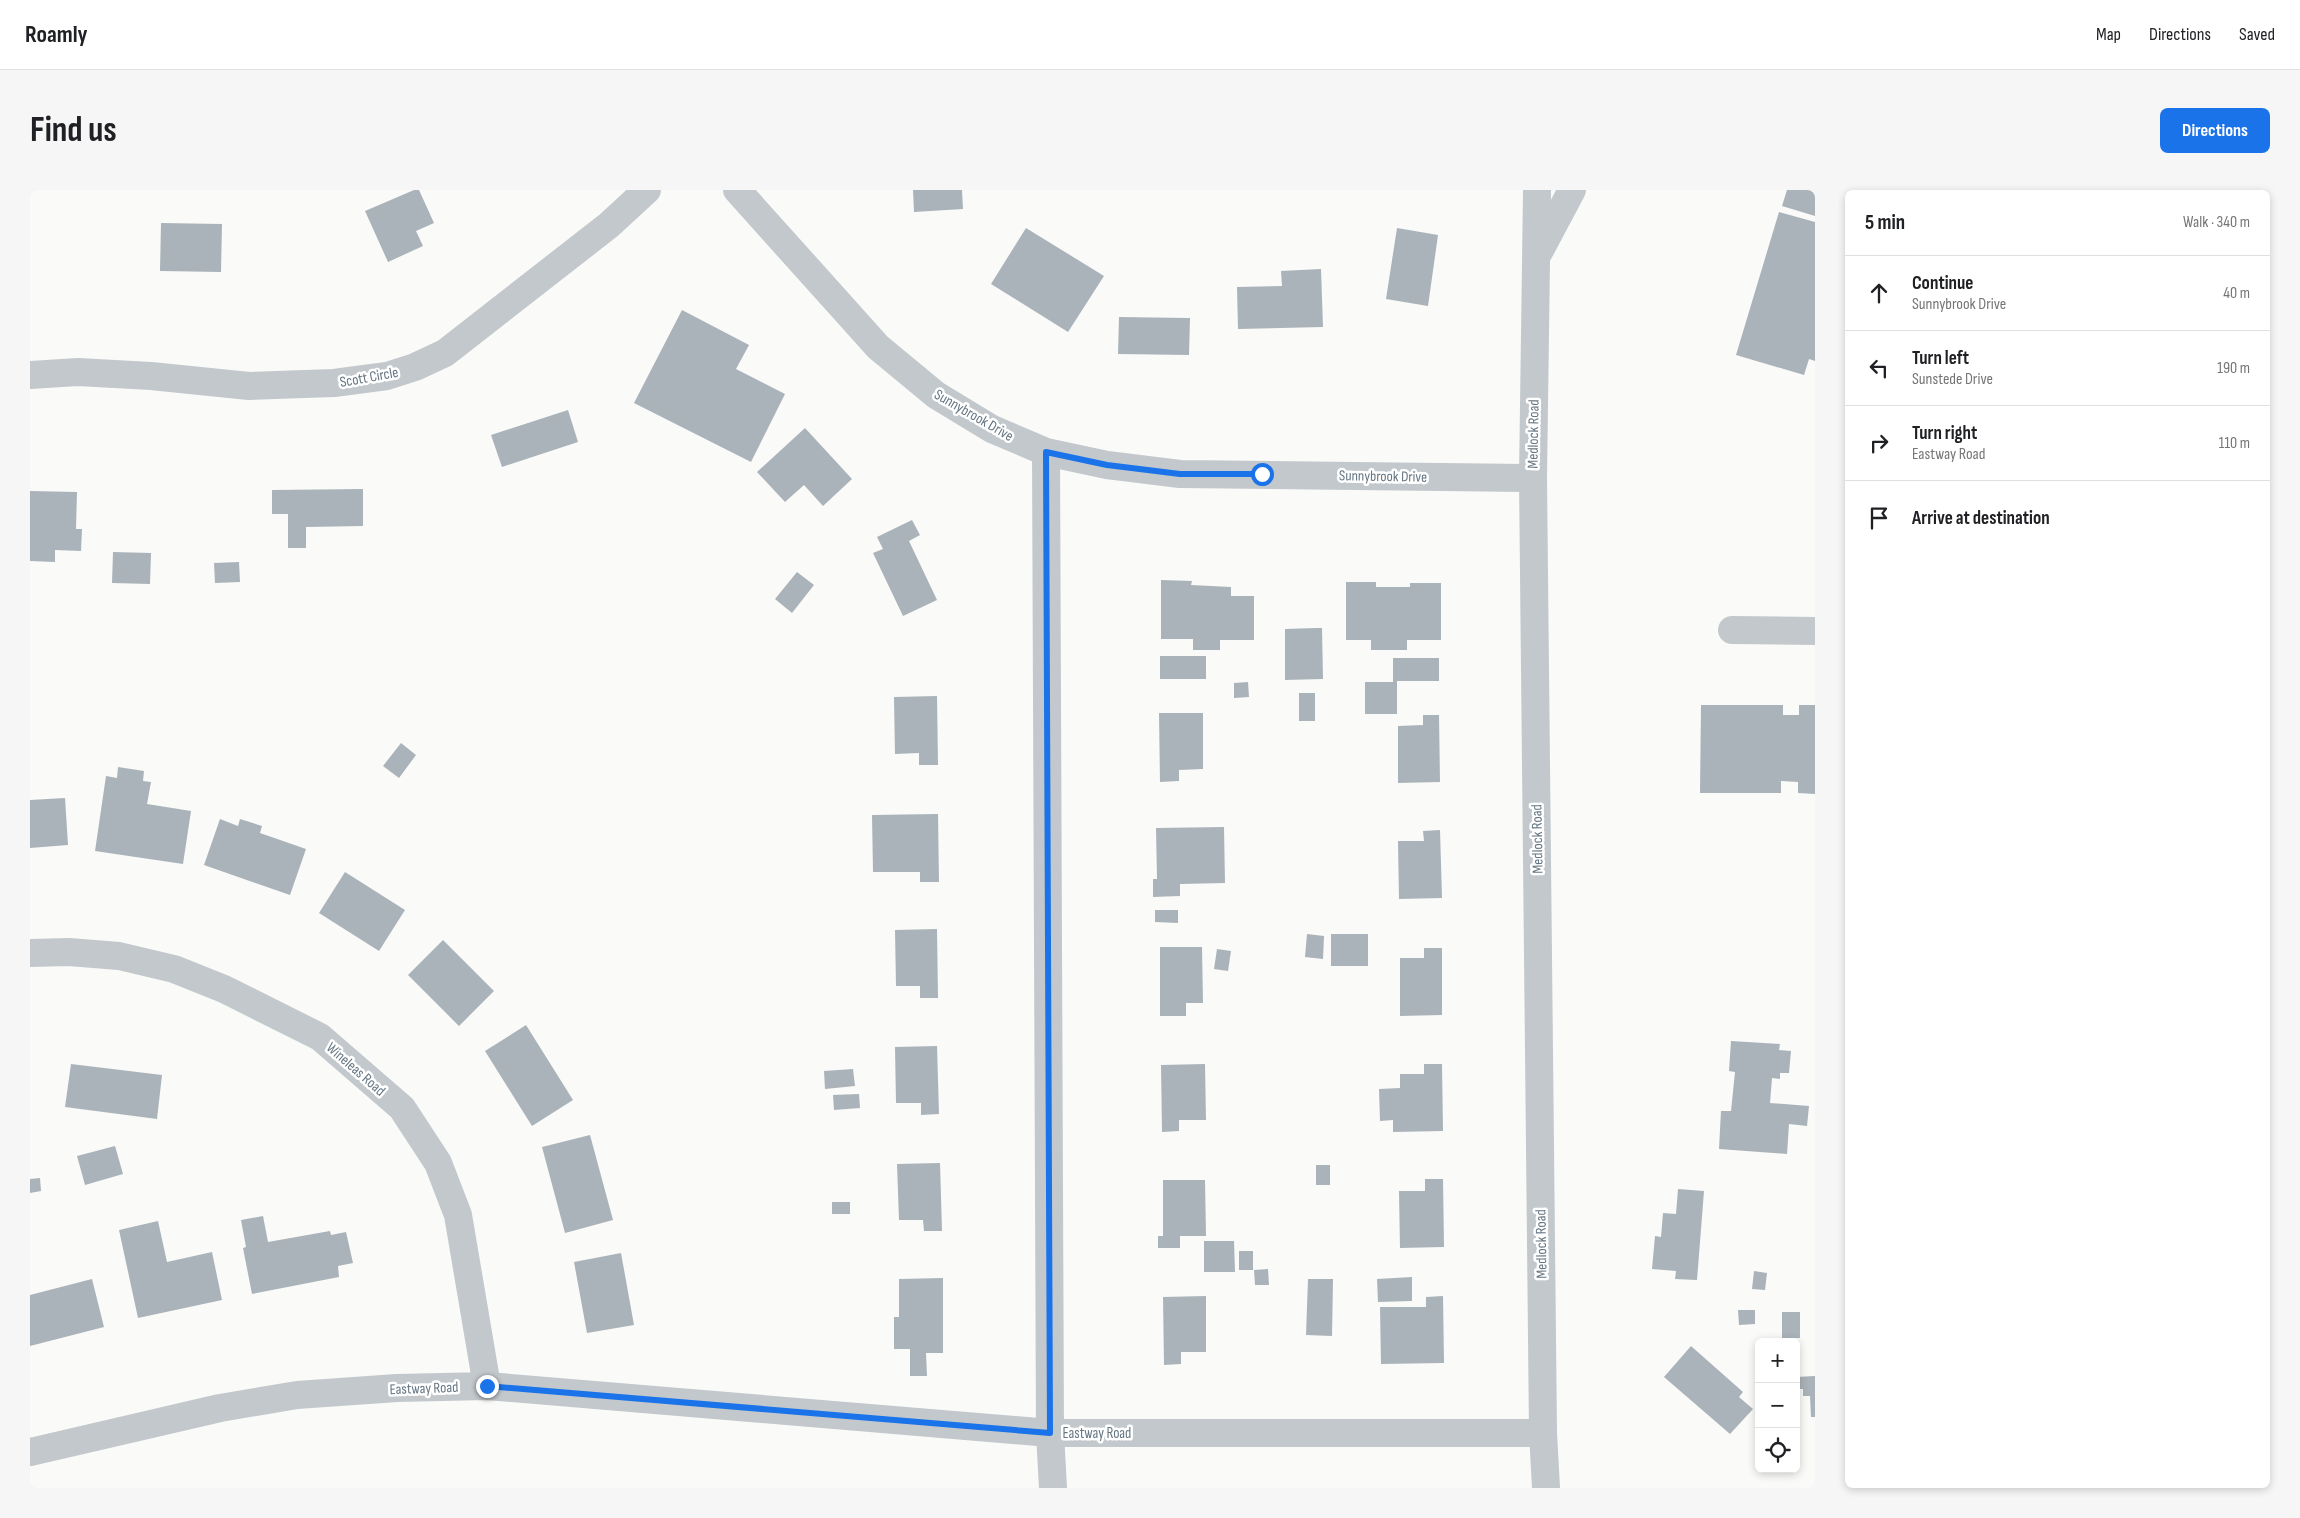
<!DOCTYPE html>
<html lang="en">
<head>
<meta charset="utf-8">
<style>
  body { margin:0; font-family:"Sofia Sans Condensed",sans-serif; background:#f6f6f6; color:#202124 }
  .controls { position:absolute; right:15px; bottom:15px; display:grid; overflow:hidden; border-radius:8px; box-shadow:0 2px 8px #0003 }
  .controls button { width:45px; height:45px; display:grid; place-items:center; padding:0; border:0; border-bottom:1px solid #e0e0e0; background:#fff; color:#202124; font:25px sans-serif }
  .stop { position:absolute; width:15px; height:15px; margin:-11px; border:4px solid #1a73e8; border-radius:50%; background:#fff }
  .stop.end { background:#1a73e8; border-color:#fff; box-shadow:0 1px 5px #0008 }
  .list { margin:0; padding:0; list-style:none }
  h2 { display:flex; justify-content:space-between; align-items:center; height:65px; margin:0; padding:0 20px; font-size:21px }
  h2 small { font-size:16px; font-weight:400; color:#757577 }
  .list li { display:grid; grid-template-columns:32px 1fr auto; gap:15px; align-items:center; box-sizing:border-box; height:75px; padding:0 20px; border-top:1px solid #e0e0e0 }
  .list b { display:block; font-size:19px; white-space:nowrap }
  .list p { margin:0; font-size:16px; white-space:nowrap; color:#757577 }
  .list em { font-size:16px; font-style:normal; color:#757577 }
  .icon { flex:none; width:28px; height:28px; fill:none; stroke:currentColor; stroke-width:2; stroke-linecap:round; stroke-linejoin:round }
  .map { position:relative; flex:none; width:1785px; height:1298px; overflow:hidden; border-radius:8px }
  header { display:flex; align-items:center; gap:30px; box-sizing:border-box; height:70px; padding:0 25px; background:#fff; border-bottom:1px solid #e0e0e0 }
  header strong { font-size:24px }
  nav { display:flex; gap:28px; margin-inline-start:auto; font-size:18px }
  .intro { display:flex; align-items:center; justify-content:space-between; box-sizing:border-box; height:120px; padding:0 30px }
  h1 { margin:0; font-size:35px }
  .button { padding:12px 22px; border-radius:8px; background:#1a73e8; color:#fff; font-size:18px; font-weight:700 }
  main { display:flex; gap:30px; padding:0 30px }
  aside { flex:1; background:#fff; border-radius:8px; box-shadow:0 2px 8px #0003 }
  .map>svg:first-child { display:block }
  .building { fill:#aab3b9 }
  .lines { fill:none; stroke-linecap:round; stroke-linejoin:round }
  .minor { stroke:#c3c8cc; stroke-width:28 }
  .route { stroke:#1a73e8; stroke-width:6 }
  .labels { text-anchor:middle; stroke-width:5; stroke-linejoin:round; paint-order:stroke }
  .street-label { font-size:15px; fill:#657683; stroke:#fff }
</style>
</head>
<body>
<header>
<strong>Roamly</strong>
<nav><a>Map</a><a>Directions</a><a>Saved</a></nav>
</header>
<div class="intro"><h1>Find us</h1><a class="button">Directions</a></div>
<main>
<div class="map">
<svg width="1785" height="1298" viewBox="0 0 1785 1298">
  <rect width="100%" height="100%" fill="#fafaf8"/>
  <path class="building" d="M384 0H389L404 33 386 41 393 56 358 72 335 21Z
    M883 0H932L933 19 884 22Z
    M1757 0H1785V26L1752 16Z
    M1749 22 1785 32V171L1779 169 1774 185 1706 165Z
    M131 33 192 34 191 82 130 81Z
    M996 38 1074 86 1038 142 961 94Z
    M1367 38 1408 45 1398 116 1356 109Z
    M1291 79 1293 137 1208 139 1207 97 1252 96 1251 81Z
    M652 120 719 155 706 179 755 204 721 272 604 213Z
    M1089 127 1160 128 1159 165 1088 164Z
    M538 220 548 252 472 277 461 245Z
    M775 238 822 289 793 316 774 295 755 312 727 282Z
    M333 299V336L276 337V358H258V324H242V300Z
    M0 301 47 302 46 339H52L51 361 25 360V372L0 371Z
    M882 330 890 345 879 351 907 410 873 426 843 363 853 359 847 347Z
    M83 362 121 363 120 394 82 393Z
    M209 372 210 392 185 393 184 373Z
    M767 382 784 395 762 423 745 409Z
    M1131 390 1162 391 1161 395 1201 397V406H1224V450H1190V460H1163V449H1131Z
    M1316 392H1346V397H1380V393H1411V450H1377V460H1341V450H1316Z
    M1286 438H1292L1293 489 1255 490V439Z
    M1130 466H1176V489H1130Z
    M1363 468H1409V491H1367V524H1335V492H1363Z
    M1218 492 1219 507 1204 508V493Z
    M1269 503H1285V531H1269Z
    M907 506 908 575H889V563L865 564 864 507Z
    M1671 515H1753V525H1769V515H1785V604L1768 603V592L1751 591V603H1670Z
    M1129 523H1173V579L1149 580V591L1130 592Z
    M1393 525H1409L1410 592 1368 593V536L1393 535Z
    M371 553 386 565 369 588 353 576Z
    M88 577 114 581 113 591 121 592 117 614 161 621 153 674 65 661 76 586 87 588Z
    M35 608 38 655 0 658V610Z
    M908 624 909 692H890V682H843L842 625Z
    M190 629 208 636 210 629 232 636 230 643 276 659 260 705 174 675Z
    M1194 637 1195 693 1150 694V706L1123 707V689H1127L1126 638Z
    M1410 640 1412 708 1369 709 1368 651H1394L1393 641Z
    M315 682 375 720 349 761 289 723Z
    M1125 720H1148V733L1125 732Z
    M907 739 908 808H890V796H866L865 740Z
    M1277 744 1294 746 1293 769 1275 767Z
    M1301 744H1338V776H1301Z
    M413 750 464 801 429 836 378 785Z
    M1130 757H1172L1173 813H1156V826H1130Z
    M1394 758H1412V825L1370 826V768H1394Z
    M1187 759 1201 761 1198 781 1184 779Z
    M496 835 543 910 502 936 455 861Z
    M1701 851 1750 854 1749 860 1761 861 1759 883H1750V889L1742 888 1740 913 1779 916 1777 936 1759 934 1757 964 1689 959 1691 921H1701L1705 882 1699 881Z
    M907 856 909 924 891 925V913H866L865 857Z
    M41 874 132 885 127 929 35 917Z
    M1175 874 1176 930H1149V941L1132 942 1131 875Z
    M1394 874H1412L1413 941 1363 942V930L1350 931 1349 899 1370 898V884H1394Z
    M823 879 825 896 795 899 794 881Z
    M829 904 830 918 804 920 803 905Z
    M560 945 583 1030 535 1043 512 957Z
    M85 956 93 984 55 995 47 966Z
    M910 973 912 1041H894L893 1030H869L867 974Z
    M1286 975H1300V995H1286Z
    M10 988 11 1001 0 1003V989Z
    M1395 989H1413L1414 1057 1370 1058 1369 1001H1395Z
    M1133 990H1175L1176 1046H1150V1058H1128V1046H1133Z
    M1648 999 1674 1001 1667 1090 1645 1089 1646 1081 1622 1079 1625 1046 1631 1047 1633 1023 1646 1024Z
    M802 1012H820V1024H802Z
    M233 1026 238 1052 300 1041 301 1045 316 1042 323 1073 308 1076 309 1087 222 1104 213 1058 216 1057 211 1030Z
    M128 1031 137 1072 182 1062 192 1110 108 1128 89 1040Z
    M1174 1051H1204L1205 1082H1174Z
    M1209 1061H1223V1080H1209Z
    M591 1063 604 1135 557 1143 544 1072Z
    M1238 1079 1239 1095H1225L1224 1080Z
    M1724 1081 1737 1083 1735 1100 1722 1099Z
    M1382 1087V1111L1348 1112 1347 1089Z
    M913 1088V1163H896L897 1186H880V1159H864V1127H869V1089Z
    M62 1089 74 1137 0 1156V1105Z
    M1278 1089H1303L1302 1146 1276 1145Z
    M1176 1106V1162H1151V1174L1134 1175 1133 1107Z
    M1413 1106 1414 1173 1351 1174 1350 1117H1396V1107Z
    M1708 1120H1725V1134L1709 1135Z
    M1752 1122H1770V1148H1752Z
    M1661 1156 1713 1202 1709 1207 1723 1219 1700 1244 1634 1187Z
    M1785 1186V1227H1781L1780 1206H1773V1199H1767L1766 1187Z"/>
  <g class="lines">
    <path class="minor" d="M707 0 848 157 906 205 962 239 1016 262 1077 275 1150 284 1503 288
      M1507 0 1503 288 1513 1243 1516 1298
      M1509 62 1542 0
      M0 185 48 182 121 186 219 196 304 193 357 186 385 177 415 163 579 35 617 0
      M1016 262 1020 1243 1023 1298
      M1702 440 1785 441
      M0 763 39 762 89 766 144 779 194 799 290 847 372 918 408 973 428 1025 457 1196
      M0 1262 190 1218 267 1205 367 1198 457 1196 1020 1243H1513"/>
  </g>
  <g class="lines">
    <path class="route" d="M457 1196 1020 1243 1016 262 1077 275 1150 284H1232"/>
  </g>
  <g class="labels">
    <g class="street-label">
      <text transform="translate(339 187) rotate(-10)" y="5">Scott Circle</text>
      <text transform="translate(944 225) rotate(30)" y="5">Sunnybrook Drive</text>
      <text transform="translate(1503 244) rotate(-89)" y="5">Medlock Road</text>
      <text transform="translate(1353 286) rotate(1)" y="5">Sunnybrook Drive</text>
      <text transform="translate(1507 649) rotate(-91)" y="5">Medlock Road</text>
      <text transform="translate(326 879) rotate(41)" y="5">Wineleas Road</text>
      <text transform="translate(1511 1054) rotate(-91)" y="5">Medlock Road</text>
      <text transform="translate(394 1198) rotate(-2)" y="5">Eastway Road</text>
      <text x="1067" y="1248">Eastway Road</text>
    </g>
  </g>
</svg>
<div class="controls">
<button>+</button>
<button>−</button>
<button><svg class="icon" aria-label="locate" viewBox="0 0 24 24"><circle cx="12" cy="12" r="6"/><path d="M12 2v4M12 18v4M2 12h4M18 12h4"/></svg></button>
</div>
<div class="stop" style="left:1232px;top:284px"></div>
<div class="stop end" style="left:457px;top:1196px"></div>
</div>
<aside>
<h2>5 min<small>Walk · 340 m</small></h2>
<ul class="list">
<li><svg class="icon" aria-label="ahead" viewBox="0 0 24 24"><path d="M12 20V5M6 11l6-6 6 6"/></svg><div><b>Continue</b><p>Sunnybrook Drive</p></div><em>40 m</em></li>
<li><svg class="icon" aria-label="left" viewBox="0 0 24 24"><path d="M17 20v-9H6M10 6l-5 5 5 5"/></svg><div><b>Turn left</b><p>Sunstede Drive</p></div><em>190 m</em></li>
<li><svg class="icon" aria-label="right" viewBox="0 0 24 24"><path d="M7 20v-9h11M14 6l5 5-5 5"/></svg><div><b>Turn right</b><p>Eastway Road</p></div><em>110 m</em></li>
<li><svg class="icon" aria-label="arrive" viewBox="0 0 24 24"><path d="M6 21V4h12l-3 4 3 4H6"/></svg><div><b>Arrive at destination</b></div></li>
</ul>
</aside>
</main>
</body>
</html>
